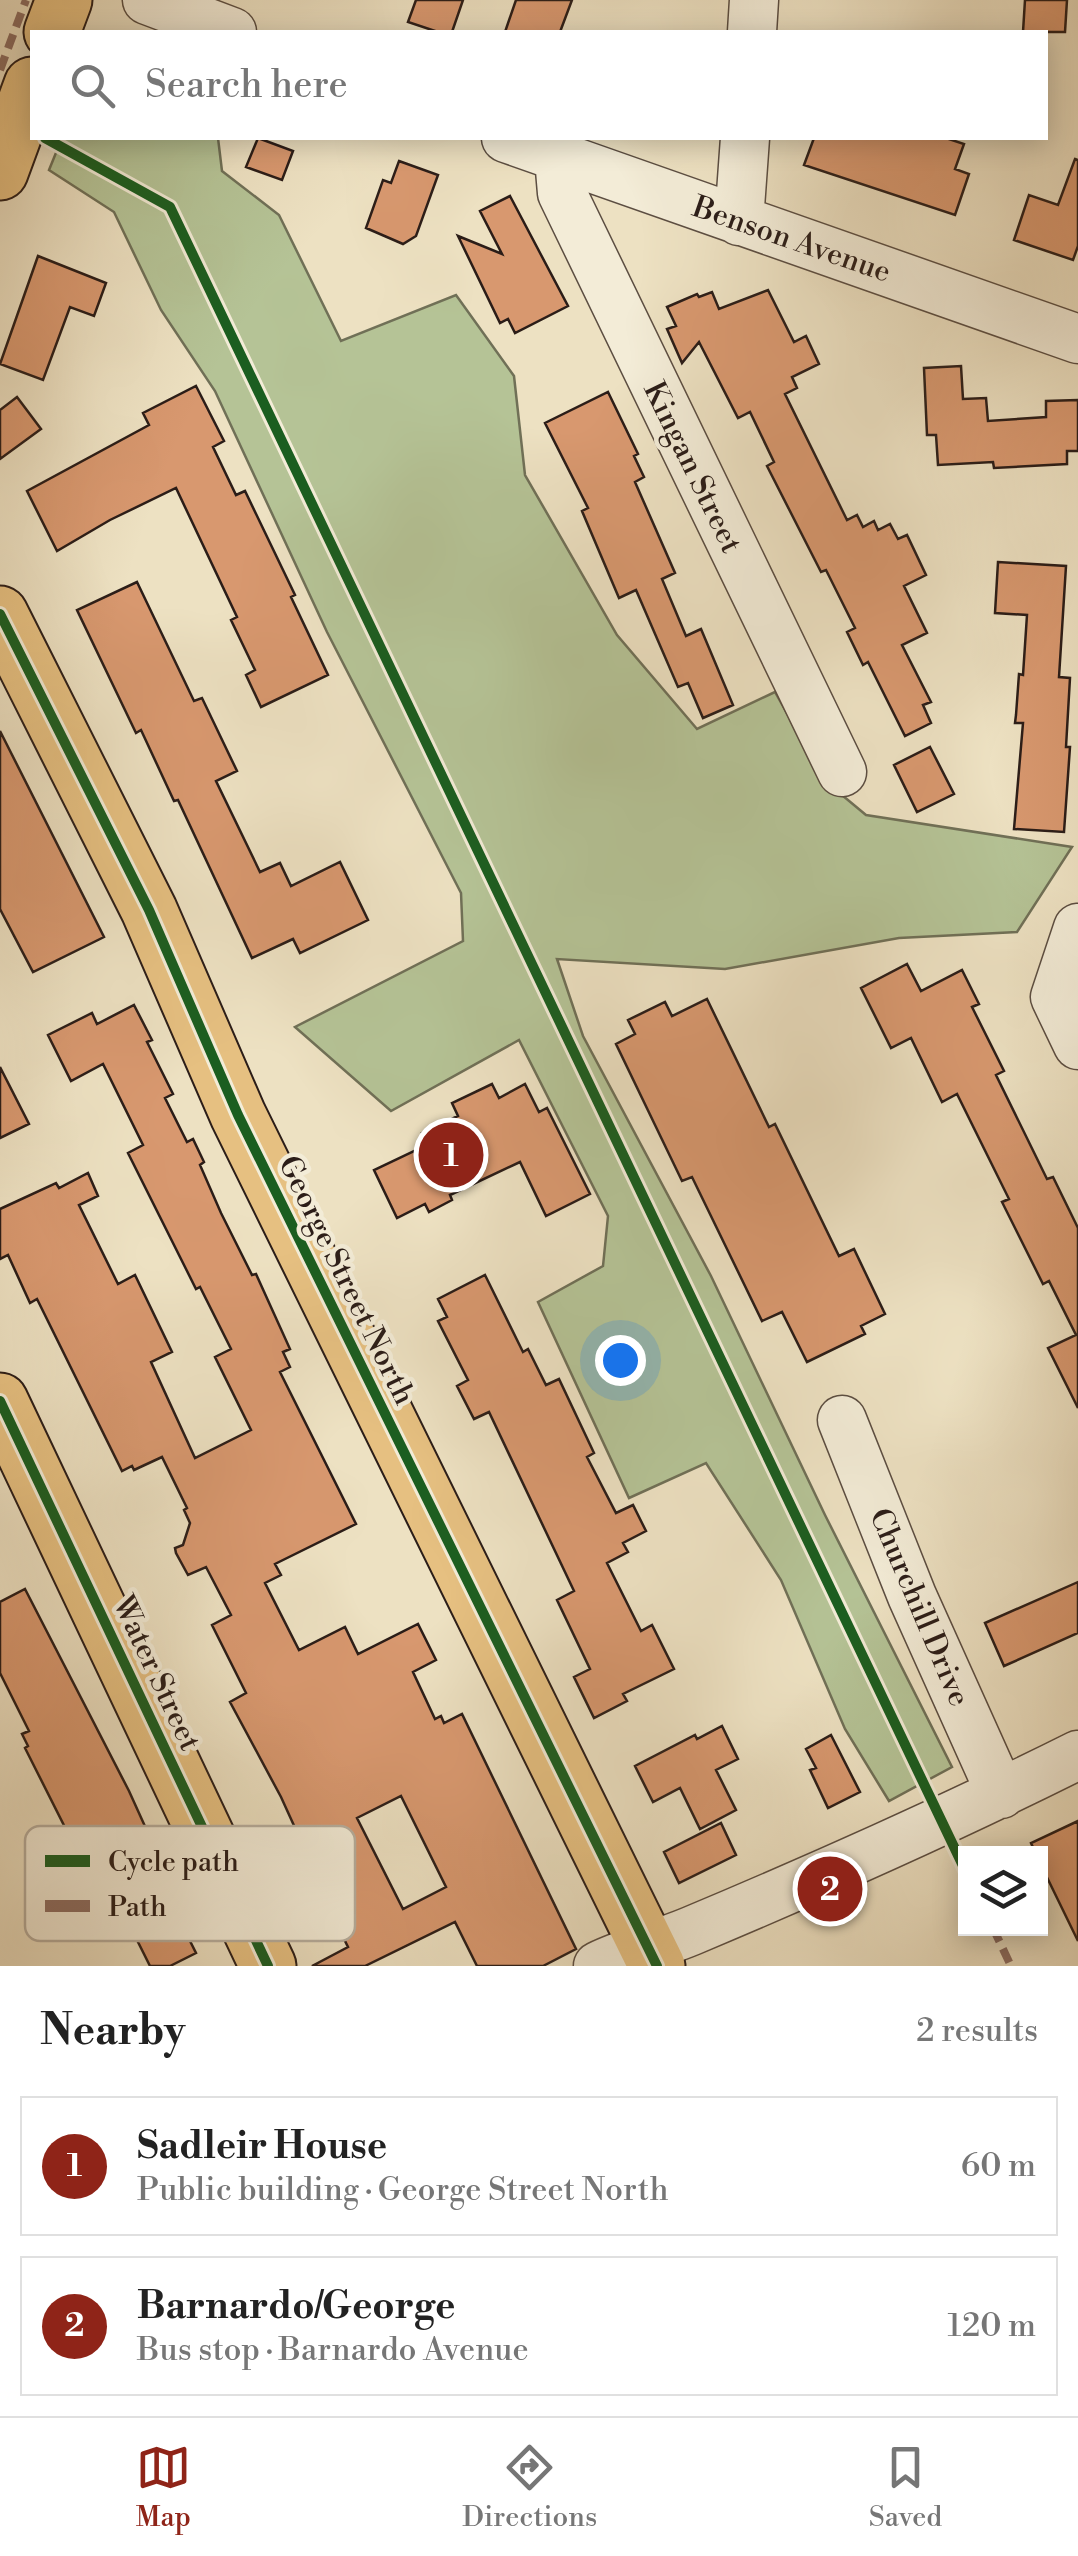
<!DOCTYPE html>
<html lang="en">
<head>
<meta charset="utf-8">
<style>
  body { margin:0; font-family:"Libre Bodoni",serif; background:#f6f6f6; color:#222 }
  .controls { position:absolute; right:30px; bottom:30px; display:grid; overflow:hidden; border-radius:0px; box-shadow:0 5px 25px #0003 }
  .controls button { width:90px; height:90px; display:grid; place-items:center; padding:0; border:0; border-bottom:2px solid #e0e0e0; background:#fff; color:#222; font:50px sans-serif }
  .you { position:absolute; left:620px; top:1360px; width:35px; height:35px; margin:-25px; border:8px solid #fff; border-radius:50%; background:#1a73e8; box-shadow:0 0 0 15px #1a73e833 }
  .badge { display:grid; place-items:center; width:65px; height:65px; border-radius:50%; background:#8f2418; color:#fff; font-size:32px; font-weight:700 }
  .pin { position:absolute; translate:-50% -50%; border:5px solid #fff; box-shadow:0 2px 10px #0006 }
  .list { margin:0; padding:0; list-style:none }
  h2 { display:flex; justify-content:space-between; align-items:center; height:130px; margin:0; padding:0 40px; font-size:42px }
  h2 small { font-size:32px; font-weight:400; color:#767676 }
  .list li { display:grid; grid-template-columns:65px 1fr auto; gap:30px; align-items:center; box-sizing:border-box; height:140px; margin:0 20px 20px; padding:0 20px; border:2px solid #e0e0e0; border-radius:0px }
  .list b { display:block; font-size:38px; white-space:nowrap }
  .list p { margin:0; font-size:32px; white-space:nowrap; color:#767676 }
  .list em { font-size:32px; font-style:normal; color:#767676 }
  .icon { flex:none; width:55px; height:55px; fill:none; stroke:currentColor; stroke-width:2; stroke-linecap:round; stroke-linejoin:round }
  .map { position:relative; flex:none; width:1078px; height:1966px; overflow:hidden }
  .search { position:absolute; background:#fff; box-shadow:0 5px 25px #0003; left:30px; right:30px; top:30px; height:110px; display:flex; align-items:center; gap:25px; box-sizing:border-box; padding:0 35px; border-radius:0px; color:#767676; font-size:38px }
  .sheet { height:450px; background:#fff }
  nav { display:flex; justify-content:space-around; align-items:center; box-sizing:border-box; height:140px; border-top:2px solid #e0e0e0; background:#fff; font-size:28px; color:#767676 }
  nav a { display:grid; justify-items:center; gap:5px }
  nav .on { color:#8f2418 }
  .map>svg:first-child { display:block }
  .green { fill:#b5c396; stroke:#707057; stroke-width:2.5 }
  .building { fill:#d8986f; stroke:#2b1d18; stroke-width:2.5; fill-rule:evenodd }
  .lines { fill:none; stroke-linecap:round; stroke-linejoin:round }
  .minor-casing { stroke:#5c4e42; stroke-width:51 }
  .major-casing { stroke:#2b1d18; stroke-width:59 }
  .minor { stroke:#f3ecd7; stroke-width:48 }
  .major { stroke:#e6c081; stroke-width:55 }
  .quiet { stroke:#8d6e63; stroke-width:8; stroke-dasharray:15 8; stroke-linecap:butt }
  .cycleway-casing { stroke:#f3ecd7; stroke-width:16 }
  .cycleway { stroke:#1b5e20; stroke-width:10 }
  .labels { text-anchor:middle; stroke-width:9; stroke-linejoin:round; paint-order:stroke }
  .street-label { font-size:30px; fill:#2b1d18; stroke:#f3ecd7 }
  .key { fill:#f3ecd7; stroke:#b7ae9e; stroke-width:2.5 }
  .key-label { font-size:28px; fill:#2b1d18 }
</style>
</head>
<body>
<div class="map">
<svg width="1078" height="1966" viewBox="0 0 1078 1966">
  <rect width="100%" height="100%" fill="#ede1c2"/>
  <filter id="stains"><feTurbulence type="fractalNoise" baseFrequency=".002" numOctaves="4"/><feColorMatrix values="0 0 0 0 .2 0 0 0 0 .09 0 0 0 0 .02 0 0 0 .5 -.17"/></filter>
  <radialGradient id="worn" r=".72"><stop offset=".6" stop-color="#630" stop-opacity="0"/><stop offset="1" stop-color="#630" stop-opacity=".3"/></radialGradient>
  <path class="green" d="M62 138H218L222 171 279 215 341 341 456 295 514 376 525 475 617 635 697 729 775 692 825 781 866 815 1072 847 1017 932 899 938 725 969 557 959 583 1036 711 1276 825 1515 952 1767 889 1801 845 1729 781 1580 706 1463 629 1498 538 1302 603 1266 608 1216 519 1040 391 1111 295 1027 463 941 461 893 327 632 215 391 161 310 114 212 49 170Z"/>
  <path class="building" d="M416 0H463L452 32H438L408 22Z
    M516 0H572L560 32H505Z
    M1025 0H1067L1065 32H1023Z
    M258 138 293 151 282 180 246 167Z
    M814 138H946L964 144 955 169 969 174 955 215 804 165Z
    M1075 159 1078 160V246L1073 260 1014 240 1029 195 1058 205Z
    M399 161 438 175 416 236 403 244 366 228 383 180 391 183Z
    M510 196 568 306 515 333 508 319 500 323 458 236 502 254 480 211Z
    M38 256 106 283 94 316 70 307 43 380 0 364Z
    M768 290 794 342 806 336 819 364 792 377 797 388 785 394 847 520 857 515 863 527 874 521 878 530 890 524 898 539 907 535 926 575 904 586 927 633 902 645 931 702 923 705 931 723 905 736 868 662 863 665 847 632 855 628 826 570 821 572 767 466 774 462 750 412 738 418 699 342 682 363 667 329 676 326 667 307 697 294 699 297 712 292 719 309Z
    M961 366 963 399 986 398 988 421 1046 417V401L1078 400V451H1067V464L994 468 993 462 938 465 936 435H927L924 368Z
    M196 386 224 441 213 447 236 495 245 491 295 595 291 597 328 675 261 707 246 675 255 670 231 620 237 617 176 488 110 520 57 551 27 491 149 425 143 413Z
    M608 392 638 454 634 456 644 477 635 482 675 573 662 579 686 636 701 629 733 705 703 718 688 683 678 687 636 590 619 598 582 511 588 508 545 423Z
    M17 397 41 429 0 459V410Z
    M998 562 1066 566 1059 677 1070 678 1066 747H1070L1064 832 1014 829 1023 723H1015L1016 715 1019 674 1023 675 1027 615 995 613Z
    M137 582 194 701 202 698 237 771 216 781 260 872 280 863 291 886 340 862 368 920 300 953 293 939 252 958 178 800 174 801 141 730 136 733 77 610Z
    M0 731 104 937 33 972 0 909Z
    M930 747 954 794 917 812 894 765Z
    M907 964 921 991 962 970 979 1004 972 1007 1004 1071 996 1075 1047 1179 1053 1177 1078 1228V1408L1048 1348 1076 1335 1049 1281 1043 1284 1002 1202 1009 1199 957 1094 942 1102 911 1038 891 1048 861 988Z
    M707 999 769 1127 775 1124 839 1256 854 1249 885 1314 861 1326 865 1334 807 1362 782 1312 762 1321 692 1177 682 1181 616 1044 635 1034 628 1020 665 1002 672 1016Z
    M134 1005 152 1040 147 1042 173 1094 165 1098 187 1142 193 1139 204 1162 200 1165 221 1213 252 1275 256 1274 290 1349 283 1352 290 1367 280 1372 356 1524 275 1564 281 1575 265 1583 299 1650 345 1627 358 1654 418 1624 436 1660 413 1672 435 1719 441 1716 444 1723 462 1714 576 1949 543 1966H477L455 1922 365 1966H312L348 1947 307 1865 311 1863 281 1797 230 1702 246 1693 212 1625 231 1615 206 1567 188 1575 176 1553 175 1548 183 1545 190 1523 184 1510 187 1508 162 1457 134 1470 132 1466 122 1471 37 1299 30 1303 8 1255 0 1259V1209L56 1183 59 1188 88 1173 98 1196 79 1205 118 1284 135 1275 172 1352 151 1362 195 1458 251 1430 215 1357 231 1349 200 1287 196 1289 128 1153 143 1145 103 1064 71 1081 48 1035 92 1013 97 1024ZM401 1796 446 1887 403 1909 357 1818Z
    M0 1067 29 1124 0 1138Z
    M492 1084 499 1098 525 1084 539 1112 547 1108 590 1194 546 1216 520 1162 450 1195 452 1200 429 1212 425 1204 397 1218 374 1170 427 1145 422 1133 458 1116 452 1103Z
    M485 1275 523 1352 528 1349 546 1385 559 1379 594 1453 587 1457 616 1513 633 1505 646 1531 623 1543 628 1552 607 1563 641 1631 652 1625 674 1669 623 1694 627 1701 594 1718 574 1677 590 1669 557 1600 574 1591 489 1412 474 1419 457 1386 468 1380 438 1321 447 1317 438 1299Z
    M1078 1582V1633L1004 1666 985 1623Z
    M25 1589 129 1791 177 1897 170 1901 196 1953 170 1966H150L138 1942 147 1937 109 1862 88 1873 25 1748 28 1746 22 1734 29 1731 0 1673V1602Z
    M722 1726 738 1759 716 1770 736 1810 700 1829 680 1788 653 1802 635 1766 695 1735 697 1739Z
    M831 1735 860 1792 828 1808 810 1770 816 1768 806 1749Z
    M1078 1821V1941L1040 1863V1854H1036L1031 1843Z
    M721 1823 736 1855 679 1883 664 1852Z"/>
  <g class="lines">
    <defs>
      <path id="minor" d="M147 0 232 32
        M752 32 754 0
        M506 138 1078 339
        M559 158 562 193 842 772
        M739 221 745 138
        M1078 928 1055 997 1078 1045
        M842 1420 912 1596 1001 1794
        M598 1966C629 1951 660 1944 691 1931 822 1876 952 1818 1078 1755"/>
      <path id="major" d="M52 32 64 0
        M0 172 32 85
        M0 614 149 910 238 1115 657 1966
        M0 1401 268 1966"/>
    </defs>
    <use href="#minor" class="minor-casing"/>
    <use href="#major" class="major-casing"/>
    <use href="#minor" class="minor"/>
    <use href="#major" class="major"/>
    <path class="quiet" d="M0 70 26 0
      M993 1928 1011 1966"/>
    <defs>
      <path id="cycleway" d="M45 138 170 207 966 1872
        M0 614 149 910 238 1115 657 1966
        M0 1401 268 1966"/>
    </defs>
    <use href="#cycleway" class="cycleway-casing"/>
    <use href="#cycleway" class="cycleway"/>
  </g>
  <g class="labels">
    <g class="street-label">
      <text transform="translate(792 239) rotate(19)" y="10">Benson Avenue</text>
      <text transform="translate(693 467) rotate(64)" y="10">Kingan Street</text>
      <text transform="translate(347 1280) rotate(64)" y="10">George Street North</text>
      <text transform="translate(920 1607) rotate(67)" y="10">Churchill Drive</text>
      <text transform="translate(157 1673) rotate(65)" y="10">Water Street</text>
    </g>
  </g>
  <rect x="25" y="1826" width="330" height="115" rx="15" class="key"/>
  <rect x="45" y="1855" width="45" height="12" fill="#1b5e20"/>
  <rect x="45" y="1900" width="45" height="12" fill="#8d6e63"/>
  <g class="key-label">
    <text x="108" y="1871">Cycle path</text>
    <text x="108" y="1916">Path</text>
  </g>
  <rect width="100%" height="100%" filter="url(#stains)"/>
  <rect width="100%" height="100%" fill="url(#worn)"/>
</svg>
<div class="controls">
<button><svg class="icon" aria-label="layers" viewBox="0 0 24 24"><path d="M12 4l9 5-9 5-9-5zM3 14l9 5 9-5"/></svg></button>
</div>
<div class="you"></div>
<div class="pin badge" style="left:451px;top:1155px">1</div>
<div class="pin badge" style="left:830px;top:1889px">2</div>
<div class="search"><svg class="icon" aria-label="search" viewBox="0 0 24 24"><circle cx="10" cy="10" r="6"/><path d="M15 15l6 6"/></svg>Search here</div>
</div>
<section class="sheet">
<h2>Nearby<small>2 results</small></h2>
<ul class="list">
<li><span class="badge">1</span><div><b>Sadleir House</b><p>Public building · George Street North</p></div><em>60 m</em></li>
<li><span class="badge">2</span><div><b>Barnardo/George</b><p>Bus stop · Barnardo Avenue</p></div><em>120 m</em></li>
</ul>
</section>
<nav>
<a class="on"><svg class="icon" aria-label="map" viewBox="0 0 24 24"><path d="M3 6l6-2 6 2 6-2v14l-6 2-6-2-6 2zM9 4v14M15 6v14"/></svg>Map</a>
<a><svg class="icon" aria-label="directions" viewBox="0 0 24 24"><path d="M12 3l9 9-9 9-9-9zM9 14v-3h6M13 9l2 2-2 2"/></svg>Directions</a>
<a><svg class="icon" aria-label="saved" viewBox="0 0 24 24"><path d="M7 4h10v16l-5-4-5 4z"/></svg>Saved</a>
</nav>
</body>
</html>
